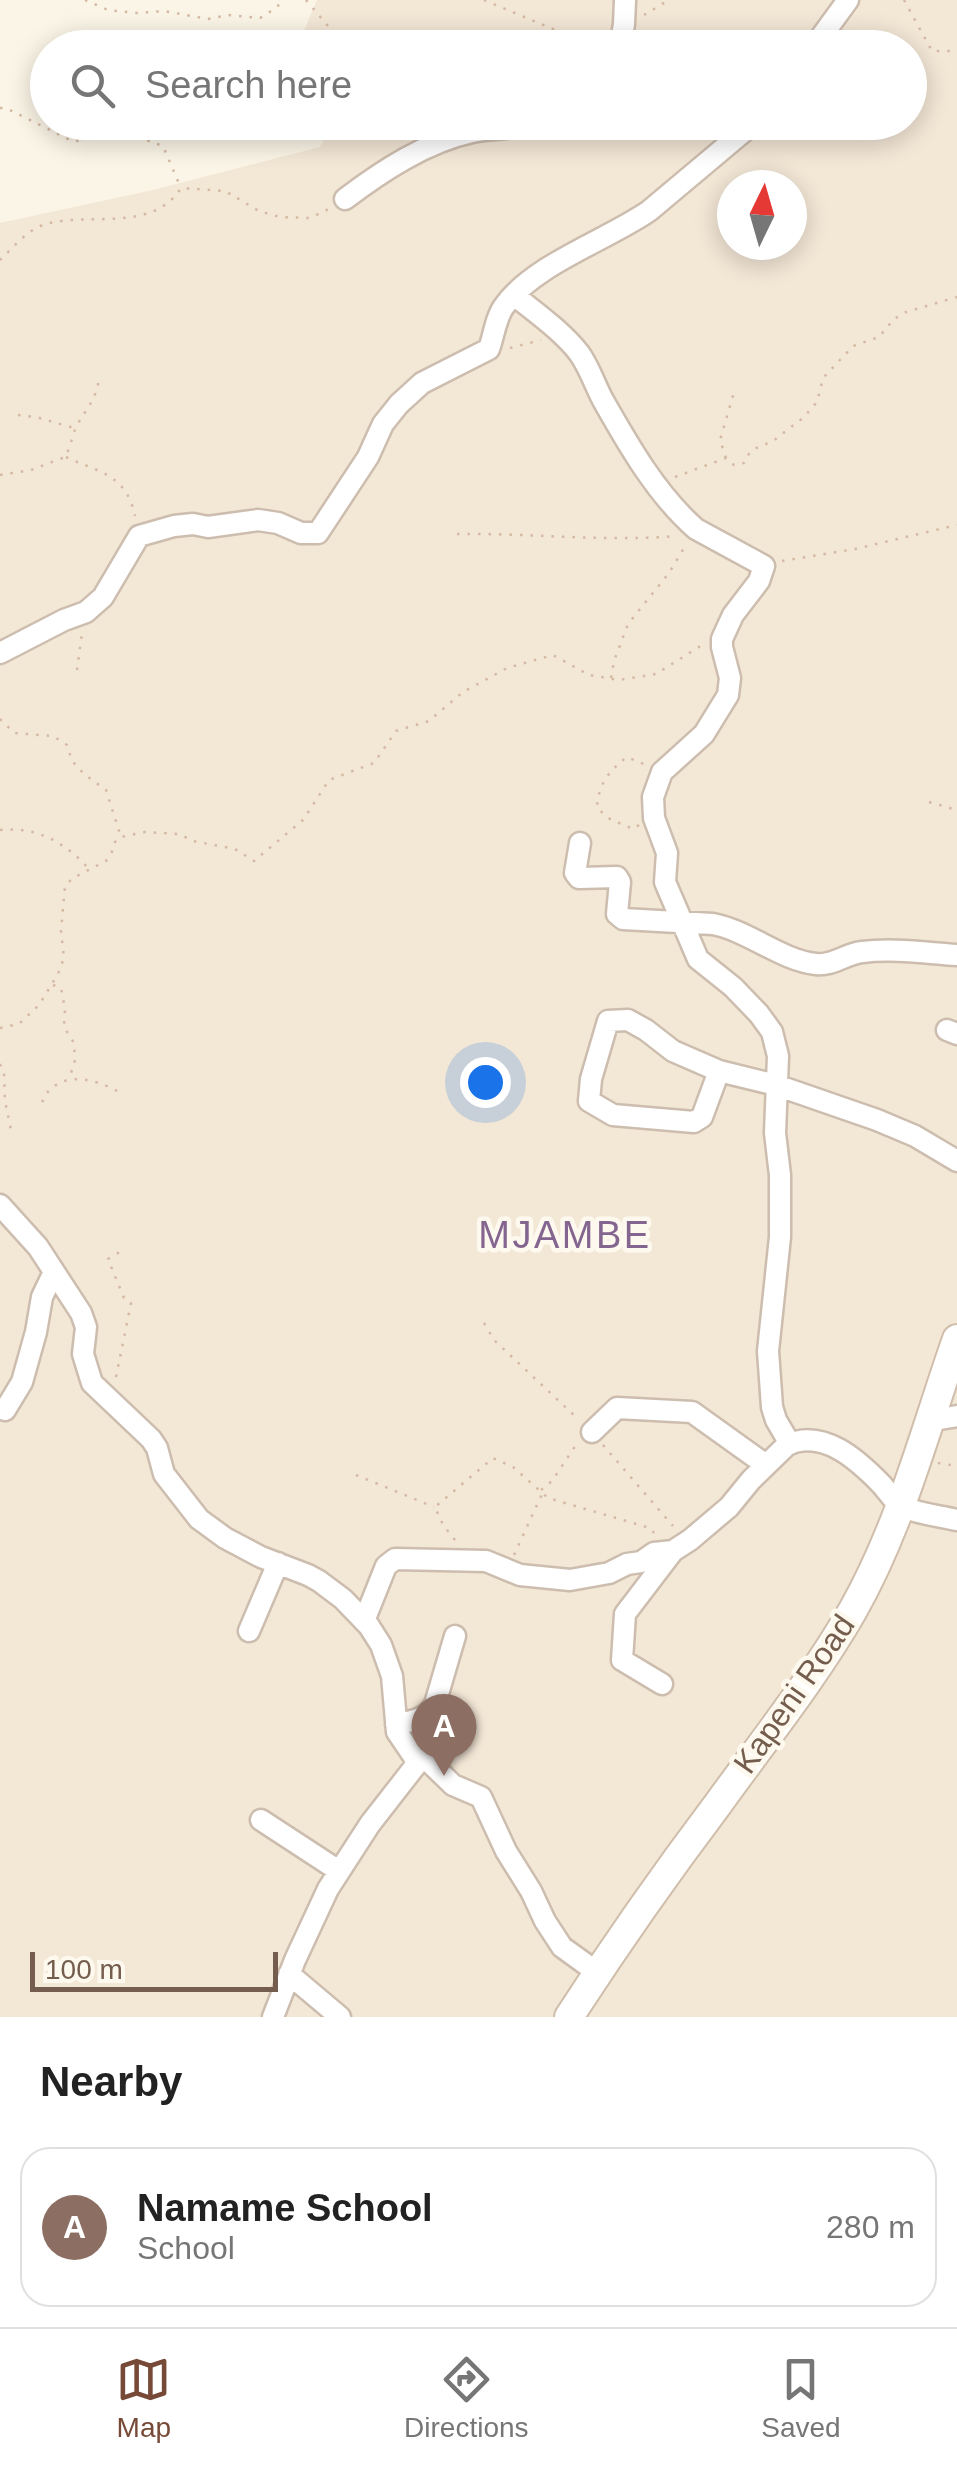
<!DOCTYPE html>
<html lang="en">
<head>
<meta charset="utf-8">
<style>
  body { margin:0; font-family:Arial,sans-serif; background:#f6f6f6; color:#222 }
  .compass { position:absolute; left:717px; top:170px; width:90px; height:90px; border-radius:50%; background:#fff; box-shadow:0 5px 25px #0003; rotate:5deg }
  .scale { position:absolute; left:30px; bottom:25px; width:248px; box-sizing:border-box; padding-left:10px; border:5px solid #745d4d; border-top:0; font-size:28px; line-height:35px; white-space:nowrap; color:#745d4d; -webkit-text-stroke:8px #fef9ee; paint-order:stroke }
  .you { position:absolute; left:485px; top:1082px; width:35px; height:35px; margin:-25px; border:8px solid #fff; border-radius:50%; background:#1a73e8; box-shadow:0 0 0 15px #1a73e833 }
  .badge { display:grid; place-items:center; width:65px; height:65px; border-radius:50%; background:#774a38; color:#fff; font-size:32px; font-weight:700 }
  .pin { position:absolute; translate:-50% -82px; filter:drop-shadow(0 2px 5px #0008) }
  .pin::after { content:''; position:absolute; top:52px; width:35px; height:30px; background:inherit; clip-path:polygon(0 0,100% 0,50% 100%) }
  .list { margin:0; padding:0; list-style:none }
  h2 { display:flex; justify-content:space-between; align-items:center; height:130px; margin:0; padding:0 40px; font-size:42px }
  h2 small { font-size:32px; font-weight:400; color:#767676 }
  .list li { display:grid; grid-template-columns:65px 1fr auto; gap:30px; align-items:center; box-sizing:border-box; height:160px; margin:0 20px 20px; padding:0 20px; border:2px solid #e0e0e0; border-radius:30px }
  .list b { display:block; font-size:38px; white-space:nowrap }
  .list p { margin:0; font-size:32px; white-space:nowrap; color:#767676 }
  .list em { font-size:32px; font-style:normal; color:#767676 }
  .icon { flex:none; width:55px; height:55px; fill:none; stroke:currentColor; stroke-width:2; stroke-linecap:round; stroke-linejoin:round }
  .map { position:relative; flex:none; width:957px; height:2017px; overflow:hidden }
  .search { position:absolute; background:#fff; box-shadow:0 5px 25px #0003; left:30px; right:30px; top:30px; height:110px; display:flex; align-items:center; gap:25px; box-sizing:border-box; padding:0 35px; border-radius:55px; color:#767676; font-size:38px }
  .sheet { height:310px; background:#fff }
  nav { display:flex; justify-content:space-around; align-items:center; box-sizing:border-box; height:140px; border-top:2px solid #e0e0e0; background:#fff; font-size:28px; color:#767676 }
  nav a { display:grid; justify-items:center; gap:5px }
  nav .on { color:#774a38 }
  .map>svg:first-child { display:block }
  .residential { fill:#f3e7d6; fill-rule:evenodd }
  .lines { fill:none; stroke-linecap:round; stroke-linejoin:round }
  .minor-casing { stroke:#cdbdae; stroke-width:25 }
  .secondary-casing { stroke:#d0beab; stroke-width:32 }
  .path { stroke:#d5b9a3; stroke-width:2.5; stroke-dasharray:2.5 8; stroke-linecap:butt }
  .minor { stroke:#fff; stroke-width:20 }
  .secondary { stroke:#fff; stroke-width:28 }
  .labels { text-anchor:middle; stroke-width:9; stroke-linejoin:round; paint-order:stroke }
  .street-label { font-size:32px; fill:#745d4d; stroke:#fef9ee }
  .quarter-label { font-size:38px; letter-spacing:2.5px; fill:#846590; stroke:#fef9ee }
</style>
</head>
<body>
<div class="map">
<svg width="957" height="2017" viewBox="0 0 957 2017">
  <rect width="100%" height="100%" fill="#fbf5e7"/>
  <path class="residential" d="M317 0H957V2017H0V223L153 190 320 147 333 123 910 122V48L297 47ZM732 185H792V245H732Z"/>
  <g class="lines">
    <defs>
      <path id="minor" d="M620 48 624 24 625 0
        M813 48 848 0
        M345 199C382 171 426 142 472 132 493 127 503 132 526 122
        M514 295C536 313 562 331 579 353 590 368 595 386 604 402 629 446 657 495 696 529L764 566 759 581 733 615 722 639V647L730 678 728 695 704 734 662 772 653 797 654 818 667 853 665 882 698 959 733 987 759 1014 772 1032 778 1056 775 1133 780 1175V1237L768 1351 772 1407 776 1420 790 1444
        M0 653 64 620 86 612 103 597 139 536 174 526 193 524 208 527 258 520 278 523 301 533H318L368 457 383 424 399 404 422 383 489 349C494 335 496 316 505 305 535 264 607 240 649 211L755 122
        M580 843 575 873 579 878 617 877 620 882 617 914 623 919 713 924C749 931 780 960 816 964 833 966 845 954 862 952 893 948 926 953 957 955
        M947 1030 957 1034
        M719 1071 702 1117 694 1122 613 1115 589 1101 591 1079 608 1021 628 1020 646 1030 673 1051 719 1071 776 1085 877 1120 915 1136 957 1161
        M0 1205 38 1247 81 1313 86 1327 83 1354 92 1383 151 1439 157 1448 164 1474 199 1519 225 1538 261 1557 308 1575 319 1581 343 1599 369 1626 381 1645 392 1676 397 1732 414 1757 416 1765 370 1824 328 1889 295 1960 273 2017
        M5 1410 22 1382 36 1332 42 1297 54 1272
        M928 1421 957 1416
        M592 1432 617 1408 692 1412 766 1465
        M364 1621 386 1566 395 1559 486 1561 520 1575 570 1580 609 1573 627 1564 641 1562 654 1553 673 1551 690 1540 729 1507 751 1480 787 1445C823 1428 858 1460 882 1485 888 1492 895 1503 903 1507 919 1514 940 1516 957 1520
        M249 1631 278 1563
        M662 1684 622 1660 625 1614 673 1551
        M396 1724C413 1721 425 1720 435 1704L455 1636
        M410 1750 426 1759 453 1785 481 1797 506 1851 531 1891 545 1921 562 1947 598 1973
        M261 1820 339 1871
        M289 1974 340 2017"/>
      <path id="secondary" d="M569 2017C616 1944 666 1873 718 1804 764 1740 814 1678 853 1610 901 1525 925 1430 957 1339"/>
    </defs>
    <use href="#minor" class="minor-casing"/>
    <use href="#secondary" class="secondary-casing"/>
    <path class="path" d="M85 0 108 10 137 13 164 11 208 19 228 15 260 18 276 8 283 0
      M306 0 328 26
      M484 0 560 32 600 43
      M904 0 932 51H957
      M644 15 669 0
      M0 108H6L74 142C114 128 124 132 163 146L180 186
      M0 260C15 246 29 227 50 223 92 213 153 232 181 188L225 191 259 211 280 217 310 218 331 208
      M510 348 541 340
      M18 415 36 417 74 428
      M66 457C100 473 126 474 135 516
      M726 458 720 440 735 389
      M0 475 31 470 65 457C71 447 72 435 77 425 87 408 95 401 99 380
      M675 477 726 458 734 465 744 463 747 456 754 449 773 441 804 417 817 402 823 378 853 346 879 337 894 319 906 312 957 297
      M457 534C530 533 603 542 676 536
      M782 561 855 549 957 525
      M77 670 82 633
      M611 678 614 661 628 624 669 573 687 543
      M0 719 14 733 53 736 67 745 72 761 84 774 106 790 120 834
      M929 802 957 810
      M639 825 633 829 610 819 597 808C598 784 609 771 627 757L646 765
      M0 830C37 826 66 843 90 870
      M53 985 61 988 65 1009 64 1027 74 1043 75 1060 69 1080
      M0 1028 19 1024 39 1005 58 974 64 958 61 931 65 886 73 878 106 861 113 850 115 842 121 837 145 832 179 834 193 841 235 849 254 861 303 820 329 780 374 763 396 731 429 721 463 692 507 668 553 655 589 675 619 680 656 674 702 645
      M0 1064 4 1074 5 1101 12 1135
      M42 1102C45 1097 47 1091 52 1088 70 1072 99 1081 117 1091
      M484 1323 494 1340 577 1418
      M116 1377 131 1303 124 1298 108 1259 123 1250
      M603 1445 673 1526
      M938 1463 957 1466
      M356 1475 434 1507
      M541 1490 552 1481 576 1445
      M455 1540 443 1525 435 1507 493 1458 513 1467 548 1498 650 1528 654 1533
      M514 1555 542 1494"/>
    <use href="#minor" class="minor"/>
    <use href="#secondary" class="secondary"/>
  </g>
  <g class="labels">
    <g class="street-label">
      <text transform="translate(794 1694) rotate(-55)" y="11">Kapeni Road</text>
    </g>
    <g class="quarter-label">
      <text x="565" y="1248">MJAMBE</text>
    </g>
  </g>
</svg>
<svg class="compass" viewBox="-18 -18 36 36"><path d="M0-13l5 13h-10z" fill="#e53935"/><path d="M0 13l5-13h-10z" fill="#767676"/></svg>
<div class="scale">100 m</div>
<div class="you"></div>
<div class="pin badge" style="left:444px;top:1776px;background:#8d6e63">A</div>
<div class="search"><svg class="icon" aria-label="search" viewBox="0 0 24 24"><circle cx="10" cy="10" r="6"/><path d="M15 15l6 6"/></svg>Search here</div>
</div>
<section class="sheet">
<h2>Nearby<small></small></h2>
<ul class="list">
<li><span class="badge" style="background:#8d6e63">A</span><div><b>Namame School</b><p>School</p></div><em>280 m</em></li>
</ul>
</section>
<nav>
<a class="on"><svg class="icon" aria-label="map" viewBox="0 0 24 24"><path d="M3 6l6-2 6 2 6-2v14l-6 2-6-2-6 2zM9 4v14M15 6v14"/></svg>Map</a>
<a><svg class="icon" aria-label="directions" viewBox="0 0 24 24"><path d="M12 3l9 9-9 9-9-9zM9 14v-3h6M13 9l2 2-2 2"/></svg>Directions</a>
<a><svg class="icon" aria-label="saved" viewBox="0 0 24 24"><path d="M7 4h10v16l-5-4-5 4z"/></svg>Saved</a>
</nav>
</body>
</html>
